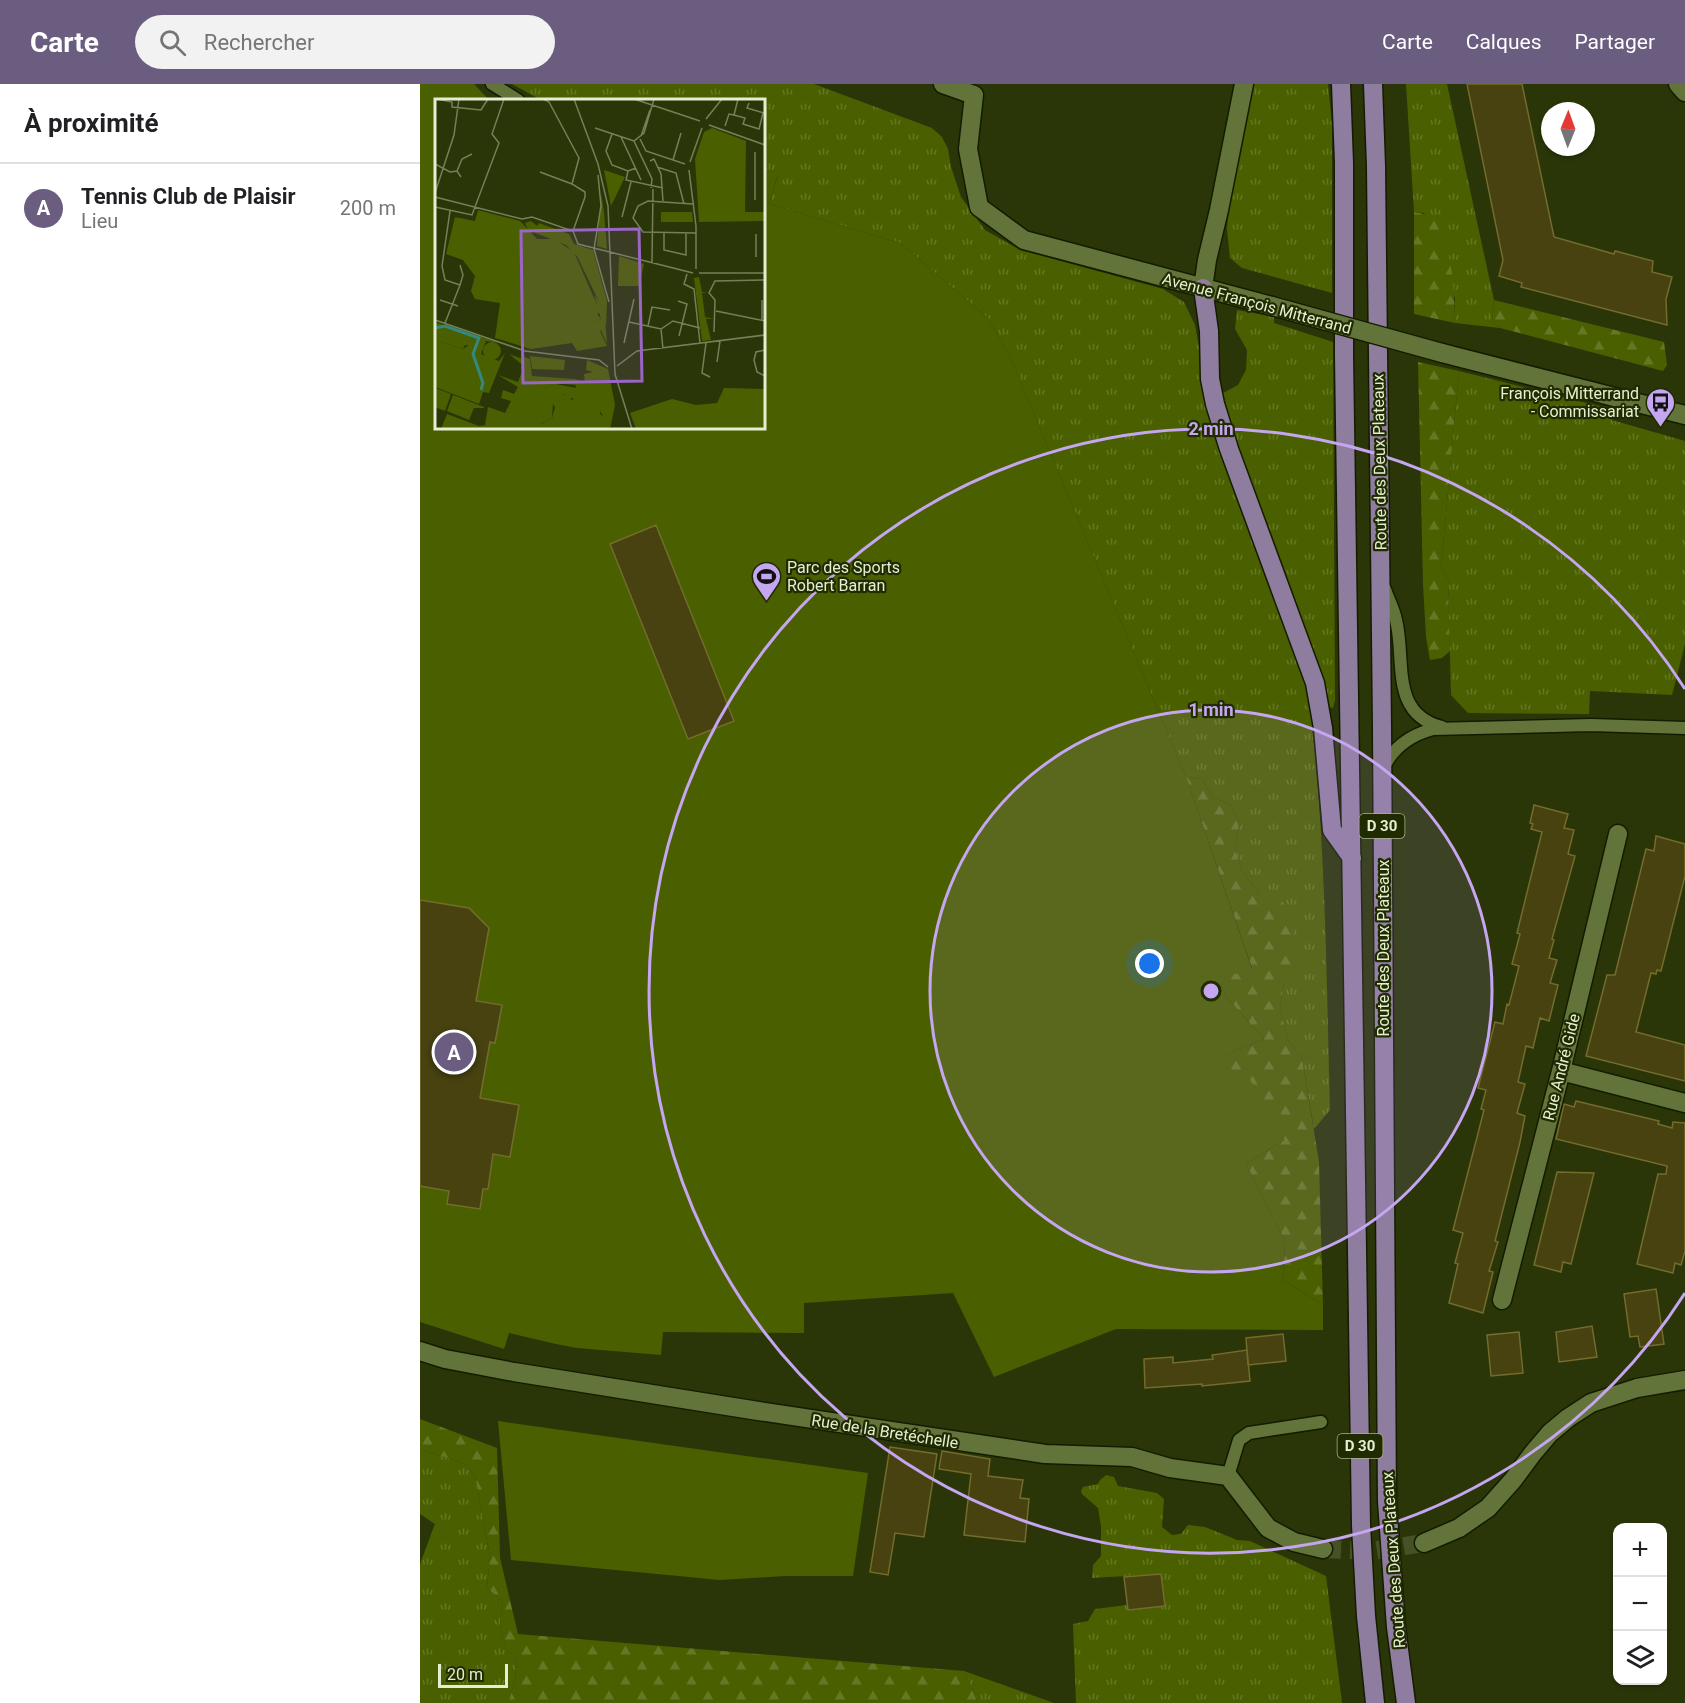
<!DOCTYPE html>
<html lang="fr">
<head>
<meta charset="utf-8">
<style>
  body { margin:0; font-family:Roboto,sans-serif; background:#f2f2f2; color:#202124 }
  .controls { position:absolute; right:18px; bottom:18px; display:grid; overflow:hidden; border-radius:12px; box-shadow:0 2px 4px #0004 }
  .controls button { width:54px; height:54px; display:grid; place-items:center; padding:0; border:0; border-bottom:2px solid #e0e0e0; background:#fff; color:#202124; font:30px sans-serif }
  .compass { position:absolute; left:1121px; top:18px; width:54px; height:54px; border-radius:50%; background:#fff; box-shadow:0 2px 4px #0004; rotate:1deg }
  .scale { position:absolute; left:18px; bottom:15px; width:70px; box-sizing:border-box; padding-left:6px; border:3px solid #e4efd1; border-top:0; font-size:16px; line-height:21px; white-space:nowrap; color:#e4efd1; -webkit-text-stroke:4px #202b00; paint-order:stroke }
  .you { position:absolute; left:730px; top:880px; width:21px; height:21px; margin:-15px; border:4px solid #fff; border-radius:50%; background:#1a73e8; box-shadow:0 0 0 9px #1a73e833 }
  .badge { display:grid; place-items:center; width:39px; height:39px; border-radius:50%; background:#6a5d80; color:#fff; font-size:20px; font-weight:700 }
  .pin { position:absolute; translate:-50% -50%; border:3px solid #fff; box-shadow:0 2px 6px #0006 }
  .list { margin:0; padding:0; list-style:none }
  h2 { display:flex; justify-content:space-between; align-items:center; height:78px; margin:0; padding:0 24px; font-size:26px }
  h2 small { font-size:20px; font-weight:400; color:#757577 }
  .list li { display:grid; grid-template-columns:39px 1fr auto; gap:18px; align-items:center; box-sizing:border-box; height:90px; padding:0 24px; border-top:2px solid #e0e0e0 }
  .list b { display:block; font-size:22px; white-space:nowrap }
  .list p { margin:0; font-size:20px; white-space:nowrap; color:#757577 }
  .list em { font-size:20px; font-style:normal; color:#757577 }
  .icon { flex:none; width:33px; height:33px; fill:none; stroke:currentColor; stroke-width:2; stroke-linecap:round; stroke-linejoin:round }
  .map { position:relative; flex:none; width:1265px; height:1619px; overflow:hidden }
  header { display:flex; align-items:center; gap:36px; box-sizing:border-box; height:84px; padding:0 30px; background:#6a5d80; color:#fff }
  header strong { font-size:28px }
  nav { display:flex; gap:33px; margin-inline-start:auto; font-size:21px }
  .search { width:420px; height:54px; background:#f2f2f2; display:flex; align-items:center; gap:15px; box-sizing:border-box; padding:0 21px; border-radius:33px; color:#757577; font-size:22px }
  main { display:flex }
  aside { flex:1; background:#fff }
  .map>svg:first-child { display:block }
  .grass { fill:url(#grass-tufts) }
  .forest { fill:url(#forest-firs) }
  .pitch { fill:#4a6000 }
  .building { fill:#474210; stroke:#736c2d; stroke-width:1.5 }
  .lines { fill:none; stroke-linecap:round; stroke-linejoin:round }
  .street-tunnel { stroke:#465226; stroke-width:18; stroke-dasharray:18 9; stroke-linecap:butt }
  .lane-casing { stroke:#141c00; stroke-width:15 }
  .street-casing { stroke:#141c00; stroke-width:21 }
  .primary-casing { stroke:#141c00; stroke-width:21 }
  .lane { stroke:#63743b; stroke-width:12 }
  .street { stroke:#63743b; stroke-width:18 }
  .primary { stroke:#8f7da0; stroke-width:18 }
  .street-bridge-casing { stroke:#141c00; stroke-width:21; stroke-linecap:butt }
  .street-bridge { stroke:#63743b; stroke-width:18 }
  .ring { fill:none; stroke:#c5a6f0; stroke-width:3 }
  .labels { text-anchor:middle; stroke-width:4.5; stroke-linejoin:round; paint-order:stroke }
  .shield { fill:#202b00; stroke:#a9b492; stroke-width:1.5 }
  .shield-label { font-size:15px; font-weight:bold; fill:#e4efd1 }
  .street-label { font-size:16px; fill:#e4efd1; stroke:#202b00 }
  .poi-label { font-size:16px; fill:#e4efd1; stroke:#202b00; text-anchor:end }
  .inset-river { fill:none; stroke:#35887d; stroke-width:3 }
  .inset-road { fill:none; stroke:#748058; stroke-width:1.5 }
  .view { fill:#9a66c4; fill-opacity:0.15; stroke:#9a66c4; stroke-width:3 }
  .inset-edge { fill:none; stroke:#e4efd1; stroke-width:3 }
  .centre { fill:#c5a6f0; stroke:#202b00; stroke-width:3 }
  .ring-label { font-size:18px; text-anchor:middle; font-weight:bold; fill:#c5a6f0; stroke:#202b00; stroke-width:4.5; stroke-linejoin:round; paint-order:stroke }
</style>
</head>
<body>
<header>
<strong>Carte</strong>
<div class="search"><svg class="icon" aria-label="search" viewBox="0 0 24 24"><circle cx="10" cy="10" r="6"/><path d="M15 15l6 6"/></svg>Rechercher</div>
<nav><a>Carte</a><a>Calques</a><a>Partager</a></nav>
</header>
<main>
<aside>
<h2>À proximité<small></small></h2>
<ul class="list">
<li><span class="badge">A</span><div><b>Tennis Club de Plaisir</b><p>Lieu</p></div><em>200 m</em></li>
</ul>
</aside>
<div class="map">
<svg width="1265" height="1619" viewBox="0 0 1265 1619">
  <defs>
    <pattern id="grass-tufts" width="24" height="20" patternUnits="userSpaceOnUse" patternTransform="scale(1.5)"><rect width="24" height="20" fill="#4a6000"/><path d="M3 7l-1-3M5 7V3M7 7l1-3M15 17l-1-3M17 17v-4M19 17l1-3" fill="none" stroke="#647724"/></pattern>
    <pattern id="forest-firs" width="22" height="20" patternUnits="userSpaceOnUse" patternTransform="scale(1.5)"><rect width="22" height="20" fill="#4a6000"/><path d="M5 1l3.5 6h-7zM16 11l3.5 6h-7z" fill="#647724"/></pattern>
  </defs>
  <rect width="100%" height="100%" fill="#2a3608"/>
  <path class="grass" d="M92 0H394L512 44 522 53 528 65 531 83 541 113 565 146 600 166 743 205 764 218 775 241 784 290 887 600C906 742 906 884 910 1026L894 1045 882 974 868 956 860 924 864 898 840 811 822 787 815 766 819 738 811 721 793 713 782 695 766 693 591 275 568 234 480 159 349 120 358 91 344 86V16H121Z
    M831 0H908L912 41V209L822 184 810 174 807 145 810 116Z
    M986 0H1027L1074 216 1072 237 1080 244 1035 239V214L1004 129 994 128Z
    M817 226 854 233V239L913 258 915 616 913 624 909 623 903 597 888 554 850 451 822 384 803 309 818 301 826 286 827 266 815 245Z
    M1039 287 1194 326 1192 336 1265 357V560L1252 611 1170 607 1169 630 1048 629 1031 611 1028 495 1021 484Z
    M0 1365 45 1380 55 1392 70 1473 67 1504 83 1518 80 1542 86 1566 97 1574 95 1597 88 1619H0V1480L15 1440 0 1430Z
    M686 1391 694 1393 698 1402 737 1409 744 1415 742 1443 752 1451 761 1450 768 1441 785 1443 817 1456 830 1457 906 1492 922 1619H656L653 1540 668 1537 675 1525 707 1521 708 1526 744 1522 741 1490 672 1494 673 1481 681 1472V1442L678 1424 662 1410 661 1407 663 1403 678 1400 680 1396Z
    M544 1587 634 1619H558Z"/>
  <path class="forest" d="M994 128C1001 129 1010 131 1015 137 1032 159 1035 211 1035 239L994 230Z
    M1074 216 1244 258 1247 281 1243 287 1080 244 1072 237Z
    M998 278 1039 287 1021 484 1028 495 1030 567 1022 574 1010 576 1006 553 1003 500Z
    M766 693 782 695 793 713 811 721 819 738 815 766 822 787 840 811 860 813 870 832 879 884 864 898 860 924 868 956 882 974 899 1078 903 1221 863 1196 865 1158 826 1080 864 1056 795 979 814 967 844 955 808 915 797 894 832 884Z
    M0 1335 77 1364 80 1474 98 1550 544 1587 558 1619H88L95 1597 97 1574 86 1566 80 1542 83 1518 67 1504 70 1473 55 1392 45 1380 0 1365Z"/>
  <path class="pitch" d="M0 0H54L69 16H16V344H344V86L358 90 349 120 480 159 568 234 591 275 766 693 832 885 798 895 808 915 844 955 814 967 796 979 829 994 864 1056 826 1080 865 1158 863 1196 903 1221V1246L696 1245 574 1293 533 1209 384 1219V1249L243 1248 241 1271 157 1264 136 1260 89 1249 84 1265 0 1238Z
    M78 1337 448 1389 433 1492H365L300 1496 91 1476Z"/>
  <path class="building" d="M1047 0H1102L1134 153 1194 170 1195 167 1233 177 1232 188 1252 193 1246 215 1247 241 1101 203 1102 199 1079 192 1083 176Z
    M236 441 314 637 268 655 190 460Z
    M1114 721 1148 730 1144 744 1154 746 1148 770 1155 772 1132 855 1134 856 1129 874 1137 876 1130 899 1138 901 1129 937 1120 934 1113 964 1106 962 1098 998 1105 1000 1097 1029 1105 1032 1100 1058 1075 1157 1078 1158 1069 1187 1073 1188 1063 1229 1029 1219 1038 1180 1035 1179 1043 1149 1033 1146 1064 1026 1061 1025 1066 1006 1058 1004 1075 938 1083 940 1087 920 1089 921 1099 882 1092 880 1100 850 1097 849 1122 748 1111 745 1113 740 1110 739Z
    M1236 752 1265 760V792L1241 887 1237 886 1236 890 1231 889 1216 948 1265 961V997L1166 972 1187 891H1195L1226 765 1234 767Z
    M0 816 49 824 69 844 56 917 82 921 75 959 70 958 60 1014 99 1021 90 1073 73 1070 68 1105H63L60 1125 27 1120 29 1107 0 1102Z
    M1156 1017 1239 1037 1238 1040 1252 1044 1253 1038 1265 1039V1167L1261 1181 1255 1179 1253 1189 1217 1180 1238 1090H1246L1247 1082 1136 1055 1144 1020 1154 1023Z
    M1137 1088 1174 1089 1151 1180 1143 1178 1141 1188 1114 1181Z
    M1236 1205 1244 1260 1220 1263 1218 1252 1210 1253 1204 1210Z
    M1172 1242 1177 1273 1139 1278 1136 1248Z
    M1099 1248 1103 1289 1071 1292 1067 1251Z
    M863 1250 866 1277 828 1281 826 1254Z
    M827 1266 830 1297 782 1302V1300L725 1304 724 1275 753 1273V1279L793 1275 792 1271Z
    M470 1363 517 1370 504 1453 475 1449 468 1491 450 1488Z
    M522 1367 570 1375 568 1392 603 1396 600 1414 609 1415 605 1458 544 1451 551 1390 519 1385Z
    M741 1490 745 1522 708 1526 704 1493Z"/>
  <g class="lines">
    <path class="street-tunnel" d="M903 1465 952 1467 1004 1459"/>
    <defs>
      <path id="lane" d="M72 0 98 16
        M965 505C968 515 974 525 976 536 986 575 969 630 1022 643
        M964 683C974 662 991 651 1013 645L1171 641 1265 644
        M808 1392 819 1356 829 1349 901 1338"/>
      <path id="street" d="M523 0 554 11 548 65 559 123 604 156 852 222
        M1258 0 1265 8
        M783 204 787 176 799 126 824 0
        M1022 269 1265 331
        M1141 987 1265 1019
        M1082 1216 1141 987 1198 750
        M0 1267 25 1275 94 1288 332 1326 625 1370 712 1373 750 1384 808 1392 848 1444 874 1458 903 1465
        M1004 1459 1039 1444 1068 1424 1093 1396 1113 1369 1130 1349 1148 1334 1171 1319 1217 1304 1265 1296"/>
      <path id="primary" d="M921 0 924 79V271L941 1441 946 1532 955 1619
        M953 0 956 82 962 644 967 1417 976 1543 986 1619
        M783 204 789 247 790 295 795 320 809 365 895 599 903 644 912 746 932 774"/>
    </defs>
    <use href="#lane" class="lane-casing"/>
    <use href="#street" class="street-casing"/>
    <use href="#primary" class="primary-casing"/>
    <use href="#lane" class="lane"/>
    <use href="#street" class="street"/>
    <use href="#primary" class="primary"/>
    <defs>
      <path id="street-bridge" d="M852 222 1022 269"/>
    </defs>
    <use href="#street-bridge" class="street-bridge-casing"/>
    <use href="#street-bridge" class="street-bridge"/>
  </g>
  <circle cx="791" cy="907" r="281" fill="#c5a6f0" fill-opacity=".12"/>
  <g class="ring">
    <circle cx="791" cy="907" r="281"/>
    <path d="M1265 1209A562 562 0 1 1 1265 605"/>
  </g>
  <defs>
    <symbol id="bus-pin" viewBox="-11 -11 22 30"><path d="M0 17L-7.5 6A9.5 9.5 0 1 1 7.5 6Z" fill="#c5a6f0" stroke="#202b00"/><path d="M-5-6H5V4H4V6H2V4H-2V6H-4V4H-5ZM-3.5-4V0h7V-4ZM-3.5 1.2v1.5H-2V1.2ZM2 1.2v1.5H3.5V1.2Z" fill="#111"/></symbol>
    <symbol id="stadium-pin" viewBox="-11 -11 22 30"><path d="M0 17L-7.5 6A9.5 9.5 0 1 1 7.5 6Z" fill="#c5a6f0" stroke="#202b00"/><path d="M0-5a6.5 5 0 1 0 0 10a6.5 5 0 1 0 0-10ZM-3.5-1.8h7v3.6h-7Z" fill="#111"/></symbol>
  </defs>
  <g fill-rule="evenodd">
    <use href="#bus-pin" x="1224" y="302" width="33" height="45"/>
    <use href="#stadium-pin" x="330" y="476" width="33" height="45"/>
  </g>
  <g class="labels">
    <g class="shield">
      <rect x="939.5" y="730" width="45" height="24" rx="4.5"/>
      <rect x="917.5" y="1350" width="45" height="24" rx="4.5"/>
    </g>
    <g class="shield-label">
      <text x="962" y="747">D 30</text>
      <text x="940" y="1367">D 30</text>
    </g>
    <g class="street-label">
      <text transform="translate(837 219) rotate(15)" y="6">Avenue François Mitterrand</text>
      <text transform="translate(959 378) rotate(-91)" y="6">Route des Deux Plateaux</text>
      <text transform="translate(963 864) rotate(-90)" y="6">Route des Deux Plateaux</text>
      <text transform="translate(1141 983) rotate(-76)" y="6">Rue André Gide</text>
      <text transform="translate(465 1347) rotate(9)" y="6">Rue de la Bretéchelle</text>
      <text transform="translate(973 1476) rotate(-94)" y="6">Route des Deux Plateaux</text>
    </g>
    <g class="poi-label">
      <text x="1219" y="315">François Mitterrand<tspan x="1219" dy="18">- Commissariat</tspan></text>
      <text x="367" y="489" text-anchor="start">Parc des Sports<tspan x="367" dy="18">Robert Barran</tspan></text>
    </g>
  </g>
  <g transform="translate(15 15)">
    <rect width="330" height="330" fill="#2a3608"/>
    <path d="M166 94 169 113 172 150 162 147ZM96 122 102 127 104 124 134 135 139 145 158 151 172 202 171 228 166 207 142 157 131 146 93 131 90 124ZM184 157 209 165 204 187H183ZM46 238 64 244 51 242 46 255 64 262 70 254 54 294 48 293 44 305 0 288V241L28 250ZM74 255 93 262 101 296 116 284 141 289 139 280 150 283 149 275 158 273 151 271 152 261 173 270 180 306 175 330 150 284 140 299 132 300 129 295 118 304 117 319 106 325 117 330H6L12 315 44 327 50 326 53 308 70 314 76 302 66 299 68 291 79 295 83 288 63 276 83 283 89 267ZM0 289 16 295 10 312 0 308ZM18 296 49 308V309H39L34 321 12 312Z" fill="#4a6000"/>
    <path d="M159 196 169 208 172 245 162 222 166 220ZM87 257 95 260 97 277 139 280 142 286 116 284 101 297 93 289 97 280ZM150 284 166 310 165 315 174 322V330H117L105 326 117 319 120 308 113 297 126 294 137 301ZM289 289 330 290V330H201L195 314 237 300 261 306 282 304Z" fill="#4a6000"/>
    <path d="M0 223 46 238 42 248 30 246 28 250 0 241Z" fill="#4a6000"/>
    <path d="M277 29 311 42 310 113H330V122L264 123 260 60 269 33ZM169 71 190 78 176 107ZM264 178 267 193H272L267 194 270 218 279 220H271L276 241 267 242 259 179Z" fill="#4a6000"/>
    <path d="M226 113H257L258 123H226Z" fill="#4a6000"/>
    <path d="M43 111 85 122 102 140H119L139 153 165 213 162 215 166 220 162 222 168 230 165 232 172 247 142 252 137 244 96 250 60 239 65 204 40 200 36 192 40 177 28 161 11 155 20 118 40 122ZM48 252a9 9 0 1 1 18 0a9 9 0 1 1-18 0ZM95 257 130 261 129 271 97 270Z" fill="#4a6000"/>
    <path class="inset-river" d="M0 229 10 227 44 239 38 255 48 284 46 291"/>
    <path class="inset-road" d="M2 0 17 3V8L46 11 53 0M108 0 114 3 144 59 137 85 150 93V98L138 132M139 0 163 65 173 107 180 275 197 330M199 0 265 22M314 4 312 9 329 14M299 16 310 19 308 25 324 30 328 14M271 20 287 0M274 26 330 46M290 27 294 15 299 16 303 0M160 29 199 42M177 35 171 52 177 66 193 72 201 69M206 37 215 11M186 38 206 81M205 40 211 52 250 65M320 53V101M238 61 246 34M215 62 219 60 226 75 228 102M255 63 267 29M0 65 15 73 22 72 26 78M222 68 241 74 249 105M254 71 261 127V170M22 72 27 60 37 55M193 72 191 81 228 89M105 73 137 85M216 89 217 80 199 42 209 34 219 0M0 94 19 36 24 0M0 98 87 120 97 118 138 132 143 145 258 174M258 105 213 102 203 107 198 119 208 133 261 134M0 108 37 116 64 44 57 35 69 0M187 118 196 83M229 134V151L251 156V134M321 135V158M159 150 166 107 163 76M159 150 174 203M217 164 218 90M264 174H330M252 175 249 185 259 190 265 244M25 186 28 176 25 166M5 201 23 207M327 201V221M243 202 252 205 244 237M281 212 330 222M0 221 90 252 164 261 173 268M194 223 226 230 238 222 265 229M10 224 25 186 10 181 7 167 15 112M213 227 217 208 235 211M226 230 228 250M279 233 280 201 274 194 280 182 330 181M189 244 199 200M271 244 267 274 275 278M330 251 321 253 319 261 322 273 330 277M282 263 285 242M182 267 202 252 330 236"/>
    <path class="view" d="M204 130 207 282 88 284 86 132Z"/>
    <rect width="330" height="330" class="inset-edge"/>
  </g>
  <circle cx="791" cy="907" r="9" class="centre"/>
  <g class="ring-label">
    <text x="791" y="351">2 min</text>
    <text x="791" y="632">1 min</text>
  </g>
</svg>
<div class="controls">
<button>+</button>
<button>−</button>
<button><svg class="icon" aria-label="layers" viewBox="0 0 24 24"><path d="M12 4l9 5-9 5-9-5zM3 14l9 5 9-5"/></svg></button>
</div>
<svg class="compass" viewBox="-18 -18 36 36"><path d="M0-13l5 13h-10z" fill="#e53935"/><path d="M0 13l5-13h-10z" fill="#757577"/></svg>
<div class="scale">20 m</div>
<div class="you"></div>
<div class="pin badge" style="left:34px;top:968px">A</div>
</div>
</main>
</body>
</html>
